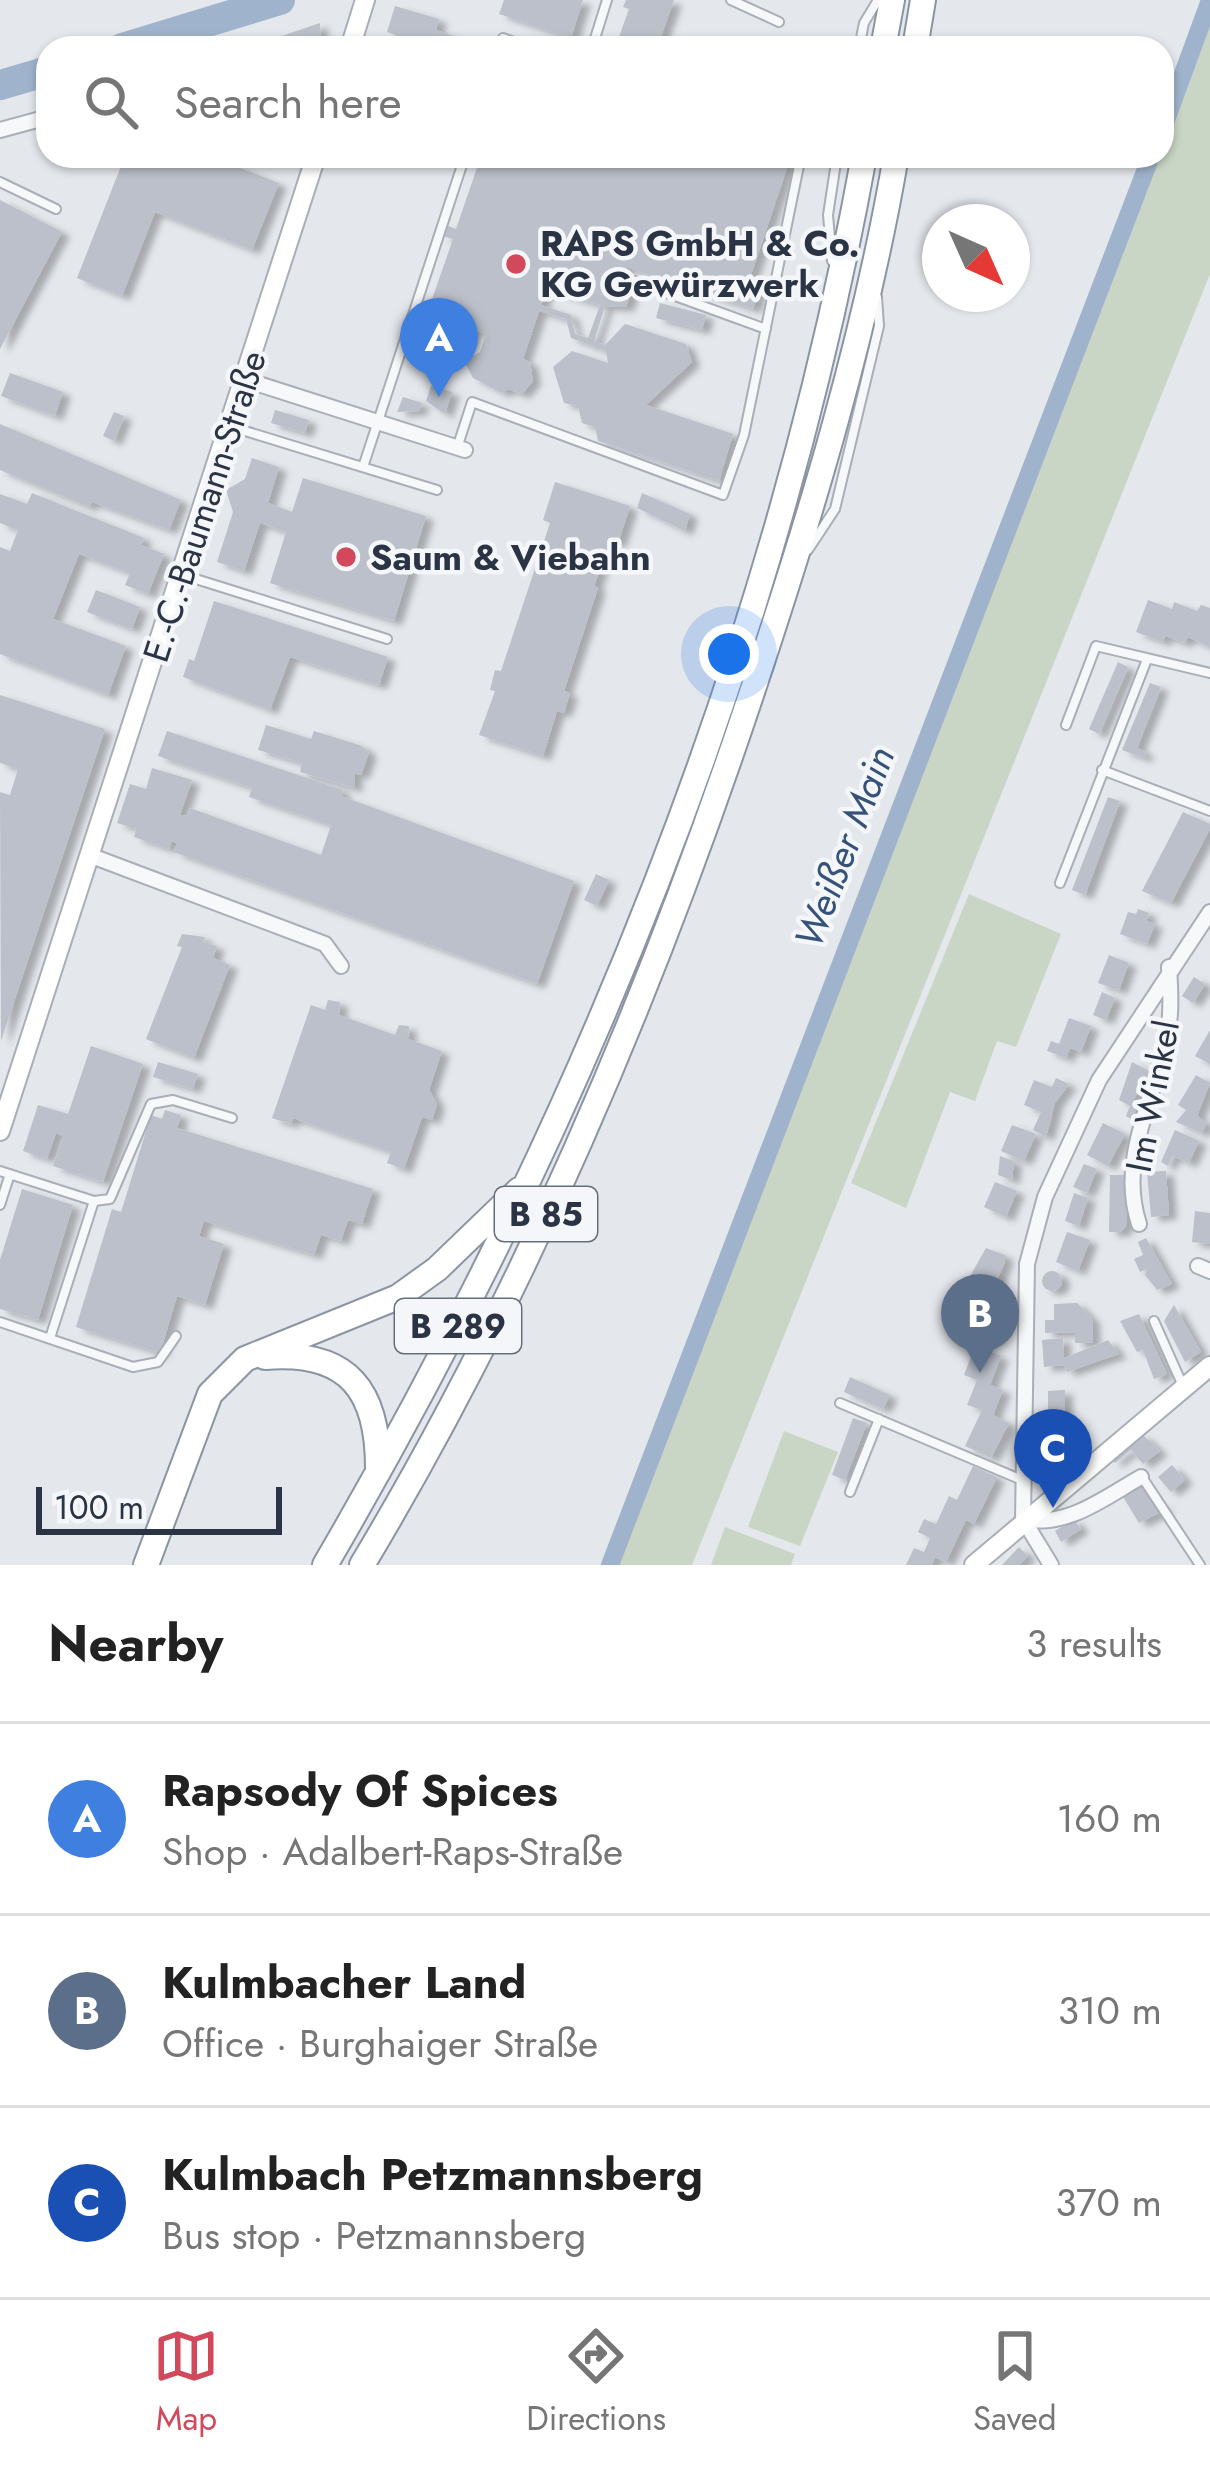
<!DOCTYPE html>
<html lang="en">
<head>
<meta charset="utf-8">
<style>
  body { margin:0; font-family:Jost,sans-serif; background:#f6f6f6; color:#222 }
  .compass { position:absolute; left:922px; top:204px; width:108px; height:108px; border-radius:50%; background:#fff; box-shadow:0 3px 9px #0004; rotate:135deg }
  .scale { position:absolute; left:36px; bottom:30px; width:246px; box-sizing:border-box; padding-left:12px; border:6px solid #2b3445; border-top:0; font-size:33px; line-height:42px; white-space:nowrap; color:#2b3445; -webkit-text-stroke:9px #f4f6f9; paint-order:stroke }
  .you { position:absolute; left:729px; top:654px; width:42px; height:42px; margin:-30px; border:9px solid #fff; border-radius:50%; background:#1a73e8; box-shadow:0 0 0 18px #1a73e833 }
  .badge { display:grid; place-items:center; width:78px; height:78px; border-radius:50%; background:#d1495b; color:#fff; font-size:39px; font-weight:700 }
  .pin { position:absolute; translate:-50% -99px; filter:drop-shadow(0 3px 6px #0008) }
  .pin::after { content:''; position:absolute; top:63px; width:42px; height:36px; background:inherit; clip-path:polygon(0 0,100% 0,50% 100%) }
  .list { margin:0; padding:0; list-style:none }
  h2 { display:flex; justify-content:space-between; align-items:center; height:156px; margin:0; padding:0 48px; font-size:51px }
  h2 small { font-size:39px; font-weight:400; color:#767676 }
  .list li { display:grid; grid-template-columns:78px 1fr auto; gap:36px; align-items:center; box-sizing:border-box; height:192px; padding:0 48px; border-top:3px solid #e0e0e0 }
  .list b { display:block; font-size:45px; white-space:nowrap }
  .list p { margin:0; font-size:39px; white-space:nowrap; color:#767676 }
  .list em { font-size:39px; font-style:normal; color:#767676 }
  .icon { flex:none; width:66px; height:66px; fill:none; stroke:currentColor; stroke-width:2; stroke-linecap:round; stroke-linejoin:round }
  .map { position:relative; flex:none; width:1210px; height:1565px; overflow:hidden }
  .search { position:absolute; background:#fff; box-shadow:0 3px 9px #0004; left:36px; right:36px; top:36px; height:132px; display:flex; align-items:center; gap:30px; box-sizing:border-box; padding:0 42px; border-radius:36px; color:#767676; font-size:45px }
  .sheet { height:732px; background:#fff }
  nav { display:flex; justify-content:space-around; align-items:center; box-sizing:border-box; height:168px; border-top:3px solid #e0e0e0; background:#fff; font-size:33px; color:#767676 }
  nav a { display:grid; justify-items:center; gap:6px }
  nav .on { color:#d1495b }
  .map>svg:first-child { display:block }
  .green { fill:#c9d6c5 }
  .lines { fill:none; stroke-linecap:round; stroke-linejoin:round }
  .canal { stroke:#9fb4cc; stroke-width:18 }
  .river { stroke:#9fb4cc; stroke-width:30 }
  .building { fill:#bbc0ca; fill-rule:evenodd; filter:url(#shadow) }
  .lane-casing { stroke:#a9aeb7; stroke-width:12 }
  .street-casing { stroke:#a9aeb7; stroke-width:18 }
  .secondary-casing { stroke:#a9aeb7; stroke-width:22 }
  .highway-casing { stroke:#8b94a3; stroke-width:28 }
  .lane { stroke:#f7f8fa; stroke-width:8 }
  .street { stroke:#f7f8fa; stroke-width:14 }
  .secondary { stroke:#fff; stroke-width:18 }
  .highway { stroke:#fff; stroke-width:24 }
  .poi-dot { fill:#d1495b; stroke:#f4f6f9; stroke-width:4.5 }
  .labels { text-anchor:middle; stroke-width:9; stroke-linejoin:round; paint-order:stroke }
  .shield { fill:#f4f6f9; stroke:#676e7b; stroke-width:3 }
  .shield-label { font-size:33px; font-weight:bold; fill:#2b3445 }
  .poi-label { font-size:36px; font-weight:bold; fill:#2b3445; stroke:#f4f6f9; text-anchor:start }
  .street-label { font-size:36px; fill:#2b3445; stroke:#f4f6f9 }
  .water-label { font-size:39px; font-style:italic; fill:#34527a; stroke:#f4f6f9 }
</style>
</head>
<body>
<div class="map">
<svg width="1210" height="1565" viewBox="0 0 1210 1565">
  <defs>
    <filter id="shadow"><feDropShadow dx="8" dy="4.5" stdDeviation="3" flood-color="#0004"/></filter>
  </defs>
  <rect width="100%" height="100%" fill="#e4e7ec"/>
  <path class="green" d="M1210 0V274L692 1565H615L1150 156H1162V124Z
    M969 894 1061 934 1016 1047 997 1041 975 1101 950 1092 906 1208 851 1183Z
    M784 1431 838 1452 800 1546 748 1527Z
    M725 1527 795 1554 791 1565H711Z"/>
  <g class="lines">
    <path class="canal" d="M1162 131 1210 0
      M610 1565 1151 156"/>
    <path class="river" d="M122 48 280 0
      M0 85 48 71"/>
  </g>
  <path class="building" d="M504 0H583L571 38 499 14Z
    M626 0H674L657 48H615L629 9 623 7Z
    M395 6 439 19 436 30 487 48H430L387 32Z
    M320 23 321 48H249V47Z
    M125 156H209L279 183 252 250 155 212 122 296 77 278Z
    M481 156H791L750 278 762 282 753 309 626 267 621 282 633 286 626 307 605 306 594 341 605 345 625 324 686 344 692 362 646 405 733 434 719 481 598 441 595 427 582 423 578 406 564 403 553 367 572 351 608 363 606 351 571 338 566 319 539 311 523 359 530 362 533 381 522 394 508 389 502 393 473 378 464 361 480 352 486 334 473 330 467 346 429 333 432 324 416 318 420 307 439 314 442 306 431 302 453 239 443 236 446 225 456 229ZM547 289 600 305 588 338 575 334 571 315 541 305Z
    M0 200 62 232 0 349Z
    M660 303 706 315 702 330 656 318Z
    M10 373 63 392 55 416 1 396Z
    M431 386 452 392 445 414 426 401Z
    M403 397 422 403 419 411 397 412Z
    M275 410 309 420 305 433 271 423Z
    M114 412 124 416 114 441 103 436Z
    M0 424 181 500 169 530 92 502 89 507 0 470Z
    M252 458 279 467 268 503 292 512 303 478 426 516 394 621 270 583 286 532 260 523 244 571 217 562 233 512 226 490 245 479Z
    M555 482 630 506 618 544 610 541 594 586 598 588 564 691 570 693 564 713 557 711 543 756 479 735 495 691 490 690 495 670 501 671 550 523 543 520Z
    M32 493 144 538 141 545 164 554 148 594 125 585 130 573 79 554 53 619 126 646 108 695 0 654V547L10 551 18 530 0 523V494L27 504Z
    M642 493 690 514 685 531 637 508Z
    M96 590 140 607 132 629 87 612Z
    M1148 600 1172 609 1174 602 1197 611 1201 605 1210 608V647L1188 637 1185 643 1165 636 1163 642 1136 632Z
    M214 601 388 657 379 685 290 657 270 710 183 677 189 659 194 661Z
    M1118 662 1128 667 1099 734 1089 729Z
    M1150 683 1161 687 1137 748 1146 752 1144 758 1122 750Z
    M0 695 105 729 1 1041 0 792 10 795 18 769 0 763Z
    M266 725 311 739 314 731 362 746 369 753 361 775 354 773 355 788 300 772 302 763 258 750Z
    M167 731 343 790 341 796 574 881 537 984 174 852 177 843 172 841 169 849 134 837 136 829 117 823 130 784 146 789 152 768 192 780 180 815 187 816 190 808 321 855 331 825 249 797 252 788 158 756Z
    M1108 797 1120 801 1085 895 1072 890Z
    M1183 812 1210 824V829L1171 903 1142 891Z
    M596 874 609 880 597 906 584 900Z
    M1138 909 1149 913 1146 921 1155 924 1147 944 1120 934 1128 912 1136 914Z
    M182 934 205 937 203 942 217 946 213 958 230 965 194 1058 146 1039 182 947 177 946Z
    M1109 955 1129 963 1119 990 1098 983Z
    M1194 977 1205 984 1193 1003 1182 996Z
    M1102 992 1115 998 1106 1020 1093 1015Z
    M328 1000 340 1002 339 1015 395 1035 399 1025 409 1026 408 1039 442 1051 429 1090 437 1104 432 1120 422 1117 404 1169 387 1163 391 1152 293 1118 291 1124 272 1118 311 1005 325 1010Z
    M1069 1018 1091 1026 1081 1052 1070 1048 1066 1058 1047 1051 1051 1041 1059 1044Z
    M1210 1030V1064L1195 1056Z
    M91 1046 143 1064 103 1182 53 1166 63 1136 56 1133 47 1159 23 1151 38 1105 68 1114Z
    M158 1062 198 1074 193 1089 153 1077Z
    M1132 1062 1149 1071 1133 1101 1141 1105 1137 1123 1126 1116 1130 1106 1119 1100Z
    M1196 1075 1210 1083 1197 1116 1207 1123 1202 1133 1176 1122 1186 1110 1178 1105Z
    M1056 1078 1069 1084 1055 1103 1046 1137 1033 1130 1041 1112 1024 1105 1034 1080 1052 1087Z
    M165 1110 181 1115 177 1128 373 1189 362 1224 348 1220 341 1241 321 1235 314 1255 204 1221 199 1236 224 1244 205 1305 177 1296 160 1353 76 1327 112 1209 121 1212 151 1115 162 1119Z
    M1103 1123 1125 1134 1108 1166 1087 1155Z
    M1012 1125 1036 1134 1024 1161 1001 1151Z
    M1175 1130 1199 1141 1189 1163 1173 1156 1168 1166 1161 1162Z
    M1000 1156 1014 1161 1012 1180 998 1175Z
    M1084 1164 1097 1169 1087 1193 1073 1187Z
    M1166 1171 1169 1215 1151 1217 1147 1172Z
    M1110 1175H1127L1126 1227 1120 1232H1109Z
    M995 1182 1017 1191 1006 1217 984 1207Z
    M22 1189 73 1205 38 1320 0 1309V1260Z
    M1074 1193 1088 1198 1079 1226 1065 1221Z
    M1195 1211 1210 1213V1244L1192 1242Z
    M1067 1232 1090 1240 1078 1271 1056 1262Z
    M1146 1238 1172 1284 1157 1290 1145 1275 1148 1268 1140 1272 1134 1259 1143 1255 1138 1242Z
    M986 1248 1005 1255V1262L991 1293 998 1302 983 1334 962 1326 961 1319 971 1291 978 1288 969 1278Z
    M1042 1281a10 10 0 1 1 20 0a10 10 0 1 1-20 0Z
    M1077 1303 1092 1319 1093 1343H1075V1332L1045 1333V1320H1054V1304Z
    M1174 1305 1201 1352 1185 1362 1164 1321Z
    M1139 1314 1167 1374 1154 1379 1143 1350 1137 1352 1120 1321Z
    M1063 1338 1064 1358 1108 1340 1119 1354 1067 1372 1064 1365 1044 1367 1042 1340Z
    M975 1346 1001 1356 990 1385 1003 1390 993 1415 1009 1423 991 1458 965 1446 982 1410 967 1405 977 1380 964 1375Z
    M850 1377 890 1395 883 1409 844 1392Z
    M1065 1390V1412H1048V1391Z
    M853 1418 867 1423 845 1480 832 1475Z
    M1065 1425 1067 1447 1047 1449 1045 1426Z
    M1142 1434 1160 1451 1143 1464 1131 1450 1115 1463 1111 1458Z
    M1172 1465 1185 1480 1171 1492 1158 1477Z
    M973 1466 997 1477 974 1524 966 1520 946 1562 935 1557 932 1565H906L914 1548 924 1552 930 1538 918 1532 924 1519 936 1524 949 1496 957 1500Z
    M1141 1483 1156 1507 1161 1504 1165 1510 1139 1523 1122 1495Z
    M1074 1519 1081 1529 1061 1542 1055 1531Z
    M1019 1547 1028 1556 1019 1565H1002Z"/>
  <g class="lines">
    <defs>
      <path id="lane" d="M731 0 779 22
        M500 48 503 38 531 48
        M592 48 607 0
        M859 48 864 23 878 0
        M0 182 56 209
        M832 261 828 215 837 156
        M634 281 766 329
        M232 427 437 490
        M457 448 472 402 723 495 744 435 801 156
        M363 467 465 156
        M808 550 835 509 879 326 877 297
        M183 575 387 639
        M1066 725 1096 646 1210 673
        M1102 770 1210 811
        M1060 883 1146 662
        M0 1171 94 1201 110 1199 151 1104 173 1100 232 1118
        M0 1205 10 1174
        M1154 1321 1183 1386
        M0 1322 133 1367 158 1362 176 1336
        M50 1338 94 1201
        M840 1403 1022 1480
        M1142 1477 1200 1565
        M850 1492 879 1419"/>
      <path id="street" d="M0 130 48 117
        M246 380 465 450
        M89 855 325 944 341 966
        M1139 1224C1115 1151 1164 1085 1170 1014 1171 999 1170 982 1169 967
        M1198 1266 1210 1271
        M1023 1519C1067 1528 1104 1498 1141 1477
        M1051 1565 1023 1519 1027 1264 1045 1197 1099 1080 1210 912"/>
      <path id="secondary" d="M350 48 365 0
        M0 1131 316 156
        M974 1565 1210 1366"/>
      <path id="highway" d="M883 48 892 0
        M915 48 923 0
        M265 1357C349 1350 379 1391 378 1472
        M146 1565 210 1394 245 1359 398 1297 437 1269 519 1190
        M325 1565C579 1130 774 653 864 156
        M362 1565C527 1290 652 993 753 689 811 515 865 337 896 156"/>
    </defs>
    <use href="#lane" class="lane-casing"/>
    <use href="#street" class="street-casing"/>
    <use href="#secondary" class="secondary-casing"/>
    <use href="#highway" class="highway-casing"/>
    <use href="#lane" class="lane"/>
    <use href="#street" class="street"/>
    <use href="#secondary" class="secondary"/>
    <use href="#highway" class="highway"/>
  </g>
  <g class="poi-dot">
    <circle cx="516" cy="264" r="12"/>
    <circle cx="346" cy="557" r="12"/>
  </g>
  <g class="labels">
    <g class="shield">
      <rect x="495" y="1187" width="102" height="54" rx="9"/>
      <rect x="395" y="1299" width="126" height="54" rx="9"/>
    </g>
    <g class="shield-label">
      <text x="546" y="1226">B 85</text>
      <text x="458" y="1338">B 289</text>
    </g>
    <g class="poi-label">
      <text x="540" y="256">RAPS GmbH &amp; Co.<tspan x="540" dy="41">KG Gewürzwerk</tspan></text>
      <text x="370" y="570">Saum &amp; Viebahn</text>
    </g>
    <g class="street-label">
      <text transform="translate(204 506) rotate(-72)" y="13">E.-C.-Baumann-Straße</text>
      <text transform="translate(1152 1096) rotate(-79)" y="13">Im Winkel</text>
    </g>
    <g class="water-label">
      <text transform="translate(844 847) rotate(-69)" y="14">Weißer Main</text>
    </g>
  </g>
</svg>
<svg class="compass" viewBox="-18 -18 36 36"><path d="M0-13l5 13h-10z" fill="#e53935"/><path d="M0 13l5-13h-10z" fill="#767676"/></svg>
<div class="scale">100 m</div>
<div class="you"></div>
<div class="pin badge" style="left:439px;top:397px;background:#3f7fe0">A</div>
<div class="pin badge" style="left:980px;top:1373px;background:#5c6f8a">B</div>
<div class="pin badge" style="left:1053px;top:1508px;background:#1a4fb4">C</div>
<div class="search"><svg class="icon" aria-label="search" viewBox="0 0 24 24"><circle cx="10" cy="10" r="6"/><path d="M15 15l6 6"/></svg>Search here</div>
</div>
<section class="sheet">
<h2>Nearby<small>3 results</small></h2>
<ul class="list">
<li><span class="badge" style="background:#3f7fe0">A</span><div><b>Rapsody Of Spices</b><p>Shop · Adalbert-Raps-Straße</p></div><em>160 m</em></li>
<li><span class="badge" style="background:#5c6f8a">B</span><div><b>Kulmbacher Land</b><p>Office · Burghaiger Straße</p></div><em>310 m</em></li>
<li><span class="badge" style="background:#1a4fb4">C</span><div><b>Kulmbach Petzmannsberg</b><p>Bus stop · Petzmannsberg</p></div><em>370 m</em></li>
</ul>
</section>
<nav>
<a class="on"><svg class="icon" aria-label="map" viewBox="0 0 24 24"><path d="M3 6l6-2 6 2 6-2v14l-6 2-6-2-6 2zM9 4v14M15 6v14"/></svg>Map</a>
<a><svg class="icon" aria-label="directions" viewBox="0 0 24 24"><path d="M12 3l9 9-9 9-9-9zM9 14v-3h6M13 9l2 2-2 2"/></svg>Directions</a>
<a><svg class="icon" aria-label="saved" viewBox="0 0 24 24"><path d="M7 4h10v16l-5-4-5 4z"/></svg>Saved</a>
</nav>
</body>
</html>
